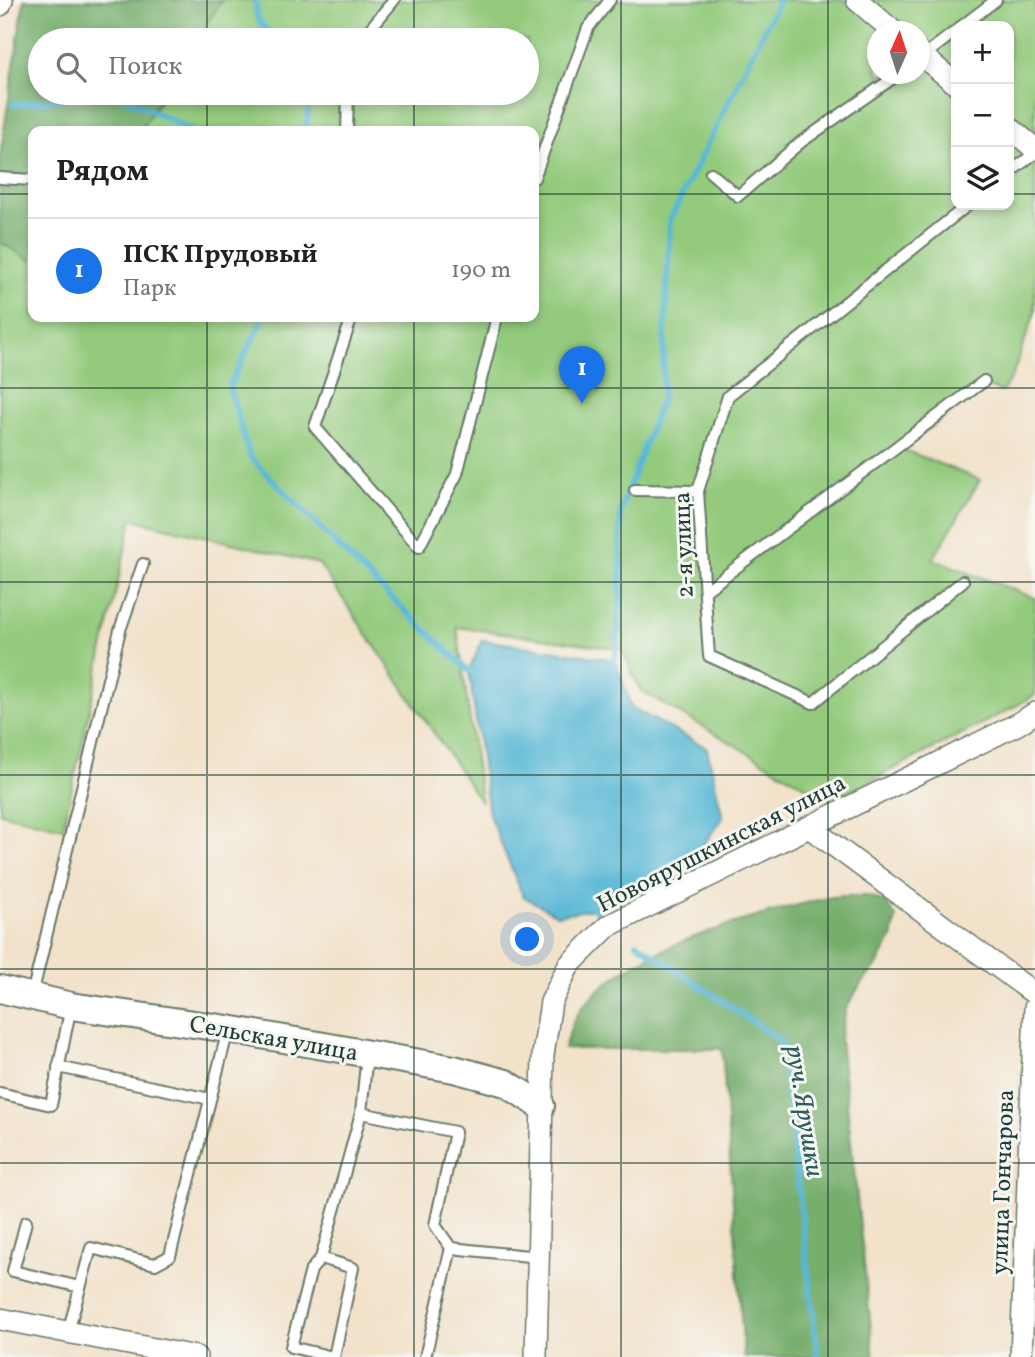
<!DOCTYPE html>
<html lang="ru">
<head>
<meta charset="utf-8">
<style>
  body { margin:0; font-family:Vollkorn,serif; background:#f6f6f6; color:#222 }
  .controls { position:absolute; right:21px; top:21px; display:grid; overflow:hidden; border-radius:14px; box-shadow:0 4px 10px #0003 }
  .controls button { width:63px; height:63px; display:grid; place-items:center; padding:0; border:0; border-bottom:2px solid #e0e0e0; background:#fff; color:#222; font:35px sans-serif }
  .compass { position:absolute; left:867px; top:21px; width:63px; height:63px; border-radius:50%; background:#fff; box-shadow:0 4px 10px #0003; rotate:3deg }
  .you { position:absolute; left:528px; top:940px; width:24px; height:24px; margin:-18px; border:5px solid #fff; border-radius:50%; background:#1a73e8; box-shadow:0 0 0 10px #1a73e833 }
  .badge { display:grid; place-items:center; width:46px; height:46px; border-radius:50%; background:#1a73e8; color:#fff; font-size:23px; font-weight:700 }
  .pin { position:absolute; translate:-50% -58px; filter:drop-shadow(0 2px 4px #0008) }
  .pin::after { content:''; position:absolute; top:37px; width:24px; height:21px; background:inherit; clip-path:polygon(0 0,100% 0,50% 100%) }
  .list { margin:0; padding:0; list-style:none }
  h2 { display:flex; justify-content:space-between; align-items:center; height:91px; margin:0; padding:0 28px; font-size:30px }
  h2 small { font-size:23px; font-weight:400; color:#767676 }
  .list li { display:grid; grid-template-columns:46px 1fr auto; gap:21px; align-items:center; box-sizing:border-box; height:105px; padding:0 28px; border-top:2px solid #e0e0e0 }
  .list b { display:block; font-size:26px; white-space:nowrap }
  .list p { margin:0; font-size:23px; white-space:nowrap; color:#767676 }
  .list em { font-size:23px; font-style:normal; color:#767676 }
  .icon { flex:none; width:38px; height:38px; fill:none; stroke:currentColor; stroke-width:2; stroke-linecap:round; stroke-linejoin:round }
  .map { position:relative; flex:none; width:1035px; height:1357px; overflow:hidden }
  .search { position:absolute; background:#fff; box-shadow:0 4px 10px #0003; left:28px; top:28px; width:511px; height:77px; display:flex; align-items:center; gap:18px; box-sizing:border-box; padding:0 24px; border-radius:38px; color:#767676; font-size:26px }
  .panel { position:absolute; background:#fff; box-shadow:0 4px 10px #0003; left:28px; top:126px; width:511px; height:196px; border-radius:14px }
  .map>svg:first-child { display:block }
  .green { fill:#93ca7c; stroke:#598458; stroke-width:2; fill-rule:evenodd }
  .forest { fill:#76ae6c; stroke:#4a7650; stroke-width:2 }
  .water { fill:#57b7d5; stroke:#3b7a84; stroke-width:2 }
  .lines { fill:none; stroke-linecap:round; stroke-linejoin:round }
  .stream { stroke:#57b7d5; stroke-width:6 }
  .service-casing { stroke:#697768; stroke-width:14 }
  .minor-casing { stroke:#697768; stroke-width:24 }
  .tertiary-casing { stroke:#697768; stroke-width:30 }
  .service { stroke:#fff; stroke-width:10 }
  .minor { stroke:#fff; stroke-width:21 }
  .tertiary { stroke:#fff; stroke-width:26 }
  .grid { fill:none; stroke:#1f3d34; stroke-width:2; stroke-opacity:0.55 }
  .labels { text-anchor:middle; stroke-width:6; stroke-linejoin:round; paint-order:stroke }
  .street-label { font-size:24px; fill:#1f3d34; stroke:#f6f6f2 }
  .water-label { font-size:26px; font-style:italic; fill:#2d5c5c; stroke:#f6f6f2 }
</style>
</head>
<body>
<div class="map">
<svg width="1035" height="1357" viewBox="0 0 1035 1357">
  <rect width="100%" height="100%" fill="#f6f6f2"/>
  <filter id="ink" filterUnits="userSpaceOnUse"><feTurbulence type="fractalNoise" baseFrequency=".0143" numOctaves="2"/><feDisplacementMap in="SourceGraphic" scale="14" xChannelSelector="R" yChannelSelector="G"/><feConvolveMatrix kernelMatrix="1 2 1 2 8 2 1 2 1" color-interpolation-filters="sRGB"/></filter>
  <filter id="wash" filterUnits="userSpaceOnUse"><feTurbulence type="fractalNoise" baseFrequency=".00686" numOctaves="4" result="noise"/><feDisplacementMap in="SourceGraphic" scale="28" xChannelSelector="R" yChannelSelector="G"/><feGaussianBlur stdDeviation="1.57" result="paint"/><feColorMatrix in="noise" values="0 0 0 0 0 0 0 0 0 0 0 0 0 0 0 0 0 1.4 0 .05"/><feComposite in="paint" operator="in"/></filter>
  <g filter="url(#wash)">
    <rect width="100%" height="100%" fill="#f2e2ca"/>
    <path class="green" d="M222 0H1035V312L1012 376 1002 392 986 386 902 449 980 480 933 559 1035 598V695L1014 707 831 801 640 690 622 649 457 627 481 802 319 564 132 519 63 828 0 813V242L33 261V317H534V131H140L164 93H527V40H196ZM956 26H1009V205H956ZM878 32H920V74H878Z"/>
    <path class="forest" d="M24 0H222L196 40H40V93H164L140 131H33V261L0 242V156Z
      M840 896H867L885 902 896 917 892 938 876 967 860 985 846 1009 840 1039 874 1357H744L722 1049H564C568 1034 573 1019 583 1006 623 956 713 929 772 912 795 906 817 899 840 896Z"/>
    <path class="water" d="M482 640 615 660 632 708 707 748 723 818 695 856 594 909 557 915 523 896 489 815 469 671Z"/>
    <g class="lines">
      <path class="stream" d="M255 0 258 20 277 40
        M115 93 193 131
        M13 105 113 93
        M306 131 310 93
        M264 317 229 387 250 457 362 570 469 671
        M615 660 621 596 620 512 662 398 670 220 779 0
        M594 909 601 915
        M637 943 781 1041 818 1357"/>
    </g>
  </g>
  <g filter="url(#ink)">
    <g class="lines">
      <defs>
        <path id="service" d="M962 26 996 0
          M361 40 394 0
          M922 57 956 31
          M347 131 348 93
          M711 173 738 196 801 142 899 74
          M1009 173 1035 153
          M0 178 33 180
          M534 178 588 28 610 0
          M352 317 315 427 419 547 457 474 497 317
          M635 490 698 491
          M963 581 813 703 709 656 698 491 728 396 968 205
          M705 591 984 381
          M32 995 120 630 143 564
          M58 1067 210 1099
          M0 1093 51 1105 71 1006
          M361 1113 367 1054
          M26 1222 13 1271 80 1287
          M451 1248 538 1257
          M321 1258 353 1268 334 1357
          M68 1332 91 1248 155 1264 170 1256 228 1030
          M333 1357 291 1347 311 1270 321 1258 361 1113 455 1132 435 1225 451 1248 425 1357"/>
        <path id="minor" d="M857 0 894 32
          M0 5 2 0
          M920 54 956 84
          M1009 127 1035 149
          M809 827 1035 994
          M0 1319 196 1357
          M536 1357 543 1055 551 1002 569 965 608 926 1018 724 1035 713
          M1021 1357 1035 1008"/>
        <path id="tertiary" d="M0 989 71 1006 228 1029 454 1069 506 1083 541 1106"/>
      </defs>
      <use href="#service" class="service-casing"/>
      <use href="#minor" class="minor-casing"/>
      <use href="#tertiary" class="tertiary-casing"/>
      <use href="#service" class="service"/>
      <use href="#minor" class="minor"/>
      <use href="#tertiary" class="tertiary"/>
    </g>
  </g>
  <path class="grid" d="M207 0V40M414 0V40M621 0V1357M828 0V1357M207 93V131M414 93V131M0 194H33M534 194H956M1009 194H1035M207 317V1357M414 317V1357M0 388H1035M0 582H1035M0 775H1035M0 969H1035M0 1163H1035"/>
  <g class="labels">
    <g class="street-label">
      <text transform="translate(683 545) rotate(-92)" y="8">2-я улица</text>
      <text transform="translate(721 843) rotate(-27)" y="8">Новоярушкинская улица</text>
      <text transform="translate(274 1038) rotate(10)" y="8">Сельская улица</text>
      <text transform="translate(1002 1182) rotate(-88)" y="8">улица Гончарова</text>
    </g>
    <g class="water-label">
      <text transform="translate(806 1111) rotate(81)" y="9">руч. Ярушки</text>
    </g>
  </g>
</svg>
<div class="controls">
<button>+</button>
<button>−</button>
<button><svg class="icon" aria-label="layers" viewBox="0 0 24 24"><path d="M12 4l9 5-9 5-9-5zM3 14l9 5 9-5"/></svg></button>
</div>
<svg class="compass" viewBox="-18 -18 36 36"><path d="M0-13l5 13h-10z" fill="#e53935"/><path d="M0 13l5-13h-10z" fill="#767676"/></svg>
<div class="you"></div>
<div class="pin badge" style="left:582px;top:404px">1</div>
<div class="search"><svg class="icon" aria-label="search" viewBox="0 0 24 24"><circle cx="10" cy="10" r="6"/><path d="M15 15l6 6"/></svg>Поиск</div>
<section class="panel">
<h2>Рядом<small></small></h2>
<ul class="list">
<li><span class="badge">1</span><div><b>ПСК Прудовый</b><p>Парк</p></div><em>190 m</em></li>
</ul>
</section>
</div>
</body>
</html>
